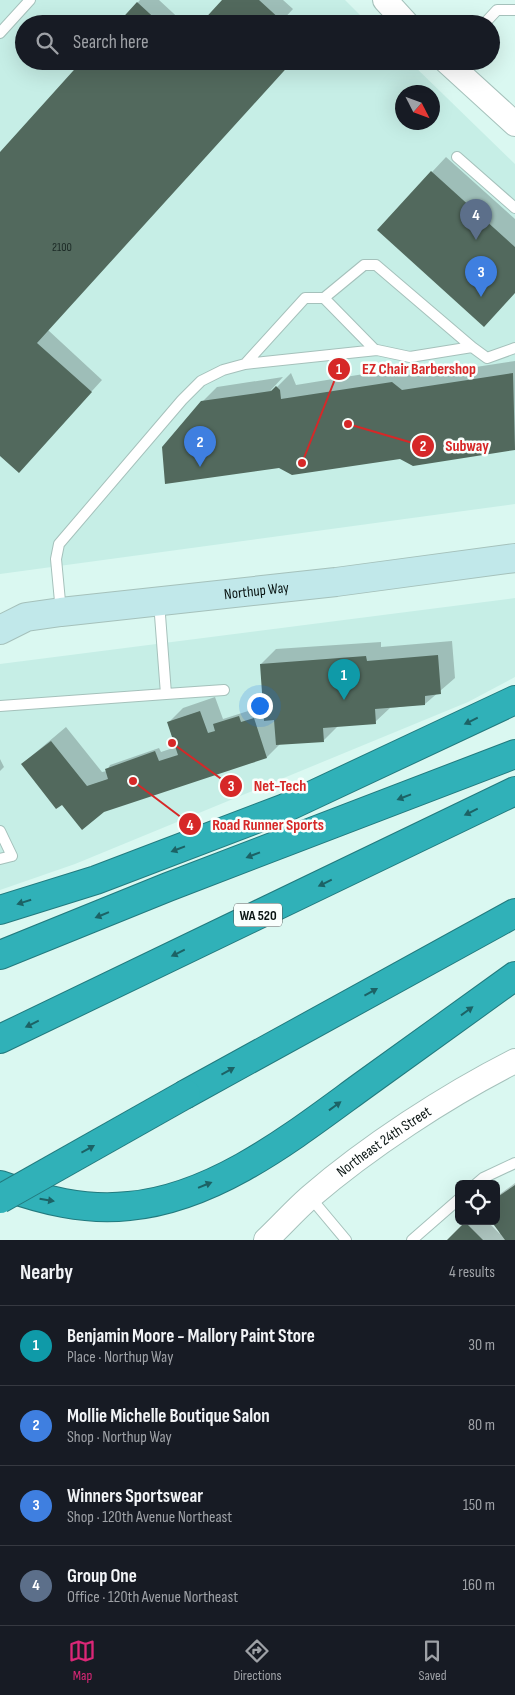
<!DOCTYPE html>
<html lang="en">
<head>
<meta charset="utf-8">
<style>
  body { margin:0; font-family:"Sofia Sans Condensed",sans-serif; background:#242831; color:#f1f3f6 }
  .controls { position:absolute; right:15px; bottom:15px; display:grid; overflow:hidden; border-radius:8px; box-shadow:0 5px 20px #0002 }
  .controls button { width:45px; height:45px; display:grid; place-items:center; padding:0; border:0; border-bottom:1px solid #363941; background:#171b24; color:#f1f3f6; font:25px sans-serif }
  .compass { position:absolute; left:395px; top:85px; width:45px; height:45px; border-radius:50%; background:#171b24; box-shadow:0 5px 20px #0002; rotate:132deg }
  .you { position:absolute; left:259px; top:705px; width:18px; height:18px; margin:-12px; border:4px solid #fff; border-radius:50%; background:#1a73e8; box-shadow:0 0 0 8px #1a73e833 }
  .badge { display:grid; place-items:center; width:32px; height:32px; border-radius:50%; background:#db2777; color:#fff; font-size:16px; font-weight:700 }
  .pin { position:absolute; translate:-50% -41px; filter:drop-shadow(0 1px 2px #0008) }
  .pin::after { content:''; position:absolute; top:26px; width:18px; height:15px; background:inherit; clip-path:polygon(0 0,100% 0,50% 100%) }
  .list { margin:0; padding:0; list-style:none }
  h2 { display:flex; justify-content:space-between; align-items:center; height:65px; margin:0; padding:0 20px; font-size:21px }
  h2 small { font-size:16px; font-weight:400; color:#9ea1a6 }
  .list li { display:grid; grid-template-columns:32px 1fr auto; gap:15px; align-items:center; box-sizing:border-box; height:80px; padding:0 20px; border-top:1px solid #363941 }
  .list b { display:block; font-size:19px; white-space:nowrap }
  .list p { margin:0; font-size:16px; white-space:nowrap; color:#9ea1a6 }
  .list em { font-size:16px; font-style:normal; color:#9ea1a6 }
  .icon { flex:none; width:28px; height:28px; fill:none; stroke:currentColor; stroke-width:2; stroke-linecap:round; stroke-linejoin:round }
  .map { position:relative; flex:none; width:515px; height:1240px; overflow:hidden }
  .search { position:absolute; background:#171b24; box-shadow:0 5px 20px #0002; left:15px; right:15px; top:15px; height:55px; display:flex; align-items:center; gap:12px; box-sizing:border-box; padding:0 18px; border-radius:28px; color:#9ea1a6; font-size:19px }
  .sheet { height:385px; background:#171b24 }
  nav { display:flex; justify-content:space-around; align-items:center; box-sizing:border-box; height:70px; border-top:1px solid #363941; background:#171b24; font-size:14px; color:#9ea1a6 }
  nav a { display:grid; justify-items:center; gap:2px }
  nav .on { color:#db2777 }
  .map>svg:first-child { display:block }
  .built { fill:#c6eee6; fill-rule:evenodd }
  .shadow { fill:#0003 }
  .building { fill:#52695d }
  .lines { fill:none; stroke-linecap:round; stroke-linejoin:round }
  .service-casing { stroke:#a5c1bb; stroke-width:12 }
  .tertiary-casing { stroke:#a5c1bb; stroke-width:26 }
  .secondary-casing { stroke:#a5c1bb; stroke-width:30 }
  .motorway-casing { stroke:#227a7e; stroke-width:30 }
  .service { stroke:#fff; stroke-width:10 }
  .tertiary { stroke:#fff; stroke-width:24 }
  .secondary { stroke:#c1e8ea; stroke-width:28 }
  .motorway { stroke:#30b1b8; stroke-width:28 }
  .motorway-bridge-casing { stroke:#227a7e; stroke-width:30; stroke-linecap:butt }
  .motorway-bridge { stroke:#30b1b8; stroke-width:28 }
  .oneway { fill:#1c6265 }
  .labels { text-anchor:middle; stroke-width:5; stroke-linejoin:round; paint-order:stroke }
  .number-label { font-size:12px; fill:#1b2925 }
  .shield { fill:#f9fffd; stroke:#515a58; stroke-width:1 }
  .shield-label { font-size:14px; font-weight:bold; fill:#091412 }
  .street-label { font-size:15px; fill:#091412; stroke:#f9fffd }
  .leader { fill:none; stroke:#d62828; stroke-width:2 }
  .callout-dot { fill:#d62828; stroke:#f9fffd; stroke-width:2 }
  .mark-label { font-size:15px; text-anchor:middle; font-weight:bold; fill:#fff }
  .callout-label { font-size:16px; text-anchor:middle; font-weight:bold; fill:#d62828; stroke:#f9fffd; stroke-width:5; stroke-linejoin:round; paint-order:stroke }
</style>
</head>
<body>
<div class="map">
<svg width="515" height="1240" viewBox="0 0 515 1240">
  <rect width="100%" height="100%" fill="#daf8f1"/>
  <path class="built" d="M0 0H345L369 24H24V61H409L515 164V504L0 574ZM402 92H432V122H402Z
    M515 598V677L468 702 75 864 0 890V664Z"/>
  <path class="shadow" d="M140 0H159L185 24H118Z
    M223 0H283L293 9 279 24Z
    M0 154 48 330 102 380 30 459 0 454Z
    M446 157 515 219V292L432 172Z
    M515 361V449L413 465 401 458 202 402 217 387 283 377 271 390 272 392 291 373 296 385 407 367 417 376Z
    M452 641 455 678 425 704 390 708 375 722 339 725 324 740 280 744 267 757 62 803 22 764 66 727 102 772 107 771 110 765 159 748 161 752 176 747 168 723 183 708 215 697 223 719 264 706 261 664 276 649 381 642V647Z
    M0 759 4 767 0 771Z
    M515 1183V1240H449L467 1221H487L500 1234 496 1221V1197Z"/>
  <path class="building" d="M222 0H259L282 21 280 24H200Z
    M137 2 161 24H117Z
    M82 61H293L37 343 92 392 19 473 0 456V152Z
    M431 171 515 247V293L484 327 377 230Z
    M513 373 515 450 413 466 400 459 292 475 279 468 165 484 162 447 201 401 271 391 276 386 280 390 281 399 392 382 402 390Z
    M438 655 441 694 425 696V705L375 709 376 724 323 728 324 742 276 745 274 720 264 721 260 664 366 656 367 661Z
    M200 711 208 733 215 731 213 724 239 716 241 722 254 718 267 758 104 812 82 830 62 805 56 809 21 764 51 741 87 786 108 779 105 769 155 751 159 761 178 755 167 722Z
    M515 1185V1240H505L491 1221H496V1198Z
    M465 1222 483 1240H447Z"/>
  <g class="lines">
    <defs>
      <path id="service" d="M484 24 497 10H515
        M0 33 30 0
        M457 157 515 208
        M324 298 375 350
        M245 364 305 298H324L364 265H376L472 347
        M61 612 56 559 59 544 182 400 201 381 223 370 245 364 377 350 410 357 472 347 487 358 515 348
        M166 694 224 690
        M0 706 166 694 159 602
        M0 831 12 856 0 859
        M476 1184 483 1178 515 1163
        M310 1197 346 1240
        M412 1240 459 1199"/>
      <g id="tertiary">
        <path d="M385 0 407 24"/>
        <path d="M446 61 515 124"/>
        <path id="s1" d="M266 1240C281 1226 294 1211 310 1197 368 1147 446 1096 515 1061"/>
      </g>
      <g id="secondary">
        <path id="s2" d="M0 630 26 617 61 612 336 582 515 558"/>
      </g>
      <path id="motorway" d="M0 910 96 880 285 808 515 700
        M0 955 168 887 515 754
        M0 1039 515 791
        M186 1094 515 913
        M0 1185C42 1200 85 1211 129 1206 217 1198 296 1134 365 1084 415 1048 465 1012 515 976"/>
    </defs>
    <use href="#service" class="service-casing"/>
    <use href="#tertiary" class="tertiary-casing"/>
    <use href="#secondary" class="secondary-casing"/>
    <use href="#motorway" class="motorway-casing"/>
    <use href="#service" class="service"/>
    <use href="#tertiary" class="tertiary"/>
    <use href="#secondary" class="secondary"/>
    <use href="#motorway" class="motorway"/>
    <defs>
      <path id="motorway-bridge" d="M0 1199 186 1094"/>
    </defs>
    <use href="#motorway-bridge" class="motorway-bridge-casing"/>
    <use href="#motorway-bridge" class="motorway-bridge"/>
  </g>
  <defs><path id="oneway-solid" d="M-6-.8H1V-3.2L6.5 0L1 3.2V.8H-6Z" transform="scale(1.25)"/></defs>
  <g class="oneway">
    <use href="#oneway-solid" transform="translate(471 721) rotate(154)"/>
    <use href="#oneway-solid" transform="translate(404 797) rotate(159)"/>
    <use href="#oneway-solid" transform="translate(471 812) rotate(154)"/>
    <use href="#oneway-solid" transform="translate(178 849) rotate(159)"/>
    <use href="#oneway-solid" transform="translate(253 855) rotate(159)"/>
    <use href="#oneway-solid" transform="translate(325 883) rotate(154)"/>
    <use href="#oneway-solid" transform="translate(24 902) rotate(163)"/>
    <use href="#oneway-solid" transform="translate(102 915) rotate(158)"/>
    <use href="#oneway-solid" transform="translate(178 953) rotate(154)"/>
    <use href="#oneway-solid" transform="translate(371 992) rotate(-29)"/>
    <use href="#oneway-solid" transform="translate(467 1011) rotate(-36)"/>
    <use href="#oneway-solid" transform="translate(32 1024) rotate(154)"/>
    <use href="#oneway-solid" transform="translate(228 1071) rotate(-29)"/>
    <use href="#oneway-solid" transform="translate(335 1106) rotate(-36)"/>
    <use href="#oneway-solid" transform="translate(88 1149) rotate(-29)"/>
    <use href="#oneway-solid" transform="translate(205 1185) rotate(-22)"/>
    <use href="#oneway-solid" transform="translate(47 1200) rotate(9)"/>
  </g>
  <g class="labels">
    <g class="number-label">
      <text x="62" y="251">2100</text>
    </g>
    <rect class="shield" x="234" y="903.5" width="48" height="23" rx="4"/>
    <g class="shield-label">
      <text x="258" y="920">WA 520</text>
    </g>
    <g class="street-label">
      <text dy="5" stroke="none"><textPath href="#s2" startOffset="261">Northup Way</textPath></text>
      <text dy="5" stroke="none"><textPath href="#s1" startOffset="154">Northeast 24th Street</textPath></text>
    </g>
  </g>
  <path class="leader" d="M302 463L339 369M348 424L423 446M172 743L231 786M133 781L190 824"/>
  <g class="callout-dot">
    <circle cx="302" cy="463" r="5"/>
    <circle cx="348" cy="424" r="5"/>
    <circle cx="172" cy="743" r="5"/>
    <circle cx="133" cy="781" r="5"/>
    <circle cx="339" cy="369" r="12"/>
    <circle cx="423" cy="446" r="12"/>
    <circle cx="231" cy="786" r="12"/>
    <circle cx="190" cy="824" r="12"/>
  </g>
  <g class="mark-label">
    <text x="339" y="374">1</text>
    <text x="423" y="451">2</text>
    <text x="231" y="791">3</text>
    <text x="190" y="830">4</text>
  </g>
  <g class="callout-label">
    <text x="419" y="374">EZ Chair Barbershop</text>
    <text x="467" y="451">Subway</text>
    <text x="280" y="791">Net-Tech</text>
    <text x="268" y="830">Road Runner Sports</text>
  </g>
</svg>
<div class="controls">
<button><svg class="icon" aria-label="locate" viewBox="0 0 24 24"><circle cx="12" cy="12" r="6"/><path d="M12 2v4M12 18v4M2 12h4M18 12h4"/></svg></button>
</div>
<svg class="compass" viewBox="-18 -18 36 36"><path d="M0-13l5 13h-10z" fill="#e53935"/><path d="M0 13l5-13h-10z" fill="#9ea1a6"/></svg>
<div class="you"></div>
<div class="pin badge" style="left:344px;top:700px;background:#0f9aa8">1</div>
<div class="pin badge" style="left:200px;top:467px;background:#3f7fe0">2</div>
<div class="pin badge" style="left:481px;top:297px;background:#3f7fe0">3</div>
<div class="pin badge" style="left:476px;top:240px;background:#5c6f8a">4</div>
<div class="search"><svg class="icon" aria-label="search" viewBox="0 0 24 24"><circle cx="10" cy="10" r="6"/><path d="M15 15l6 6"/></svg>Search here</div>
</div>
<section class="sheet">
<h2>Nearby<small>4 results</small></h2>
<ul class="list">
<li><span class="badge" style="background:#0f9aa8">1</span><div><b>Benjamin Moore - Mallory Paint Store</b><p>Place · Northup Way</p></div><em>30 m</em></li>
<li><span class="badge" style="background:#3f7fe0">2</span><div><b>Mollie Michelle Boutique Salon</b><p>Shop · Northup Way</p></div><em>80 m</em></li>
<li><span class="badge" style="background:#3f7fe0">3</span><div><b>Winners Sportswear</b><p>Shop · 120th Avenue Northeast</p></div><em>150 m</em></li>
<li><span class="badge" style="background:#5c6f8a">4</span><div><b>Group One</b><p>Office · 120th Avenue Northeast</p></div><em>160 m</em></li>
</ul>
</section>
<nav>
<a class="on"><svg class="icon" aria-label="map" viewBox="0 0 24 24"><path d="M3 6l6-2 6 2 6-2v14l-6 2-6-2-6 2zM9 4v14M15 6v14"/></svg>Map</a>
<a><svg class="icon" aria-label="directions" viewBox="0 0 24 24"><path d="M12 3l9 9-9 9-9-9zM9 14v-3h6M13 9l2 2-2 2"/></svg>Directions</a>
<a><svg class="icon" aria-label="saved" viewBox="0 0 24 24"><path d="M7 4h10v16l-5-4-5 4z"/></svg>Saved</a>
</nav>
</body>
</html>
